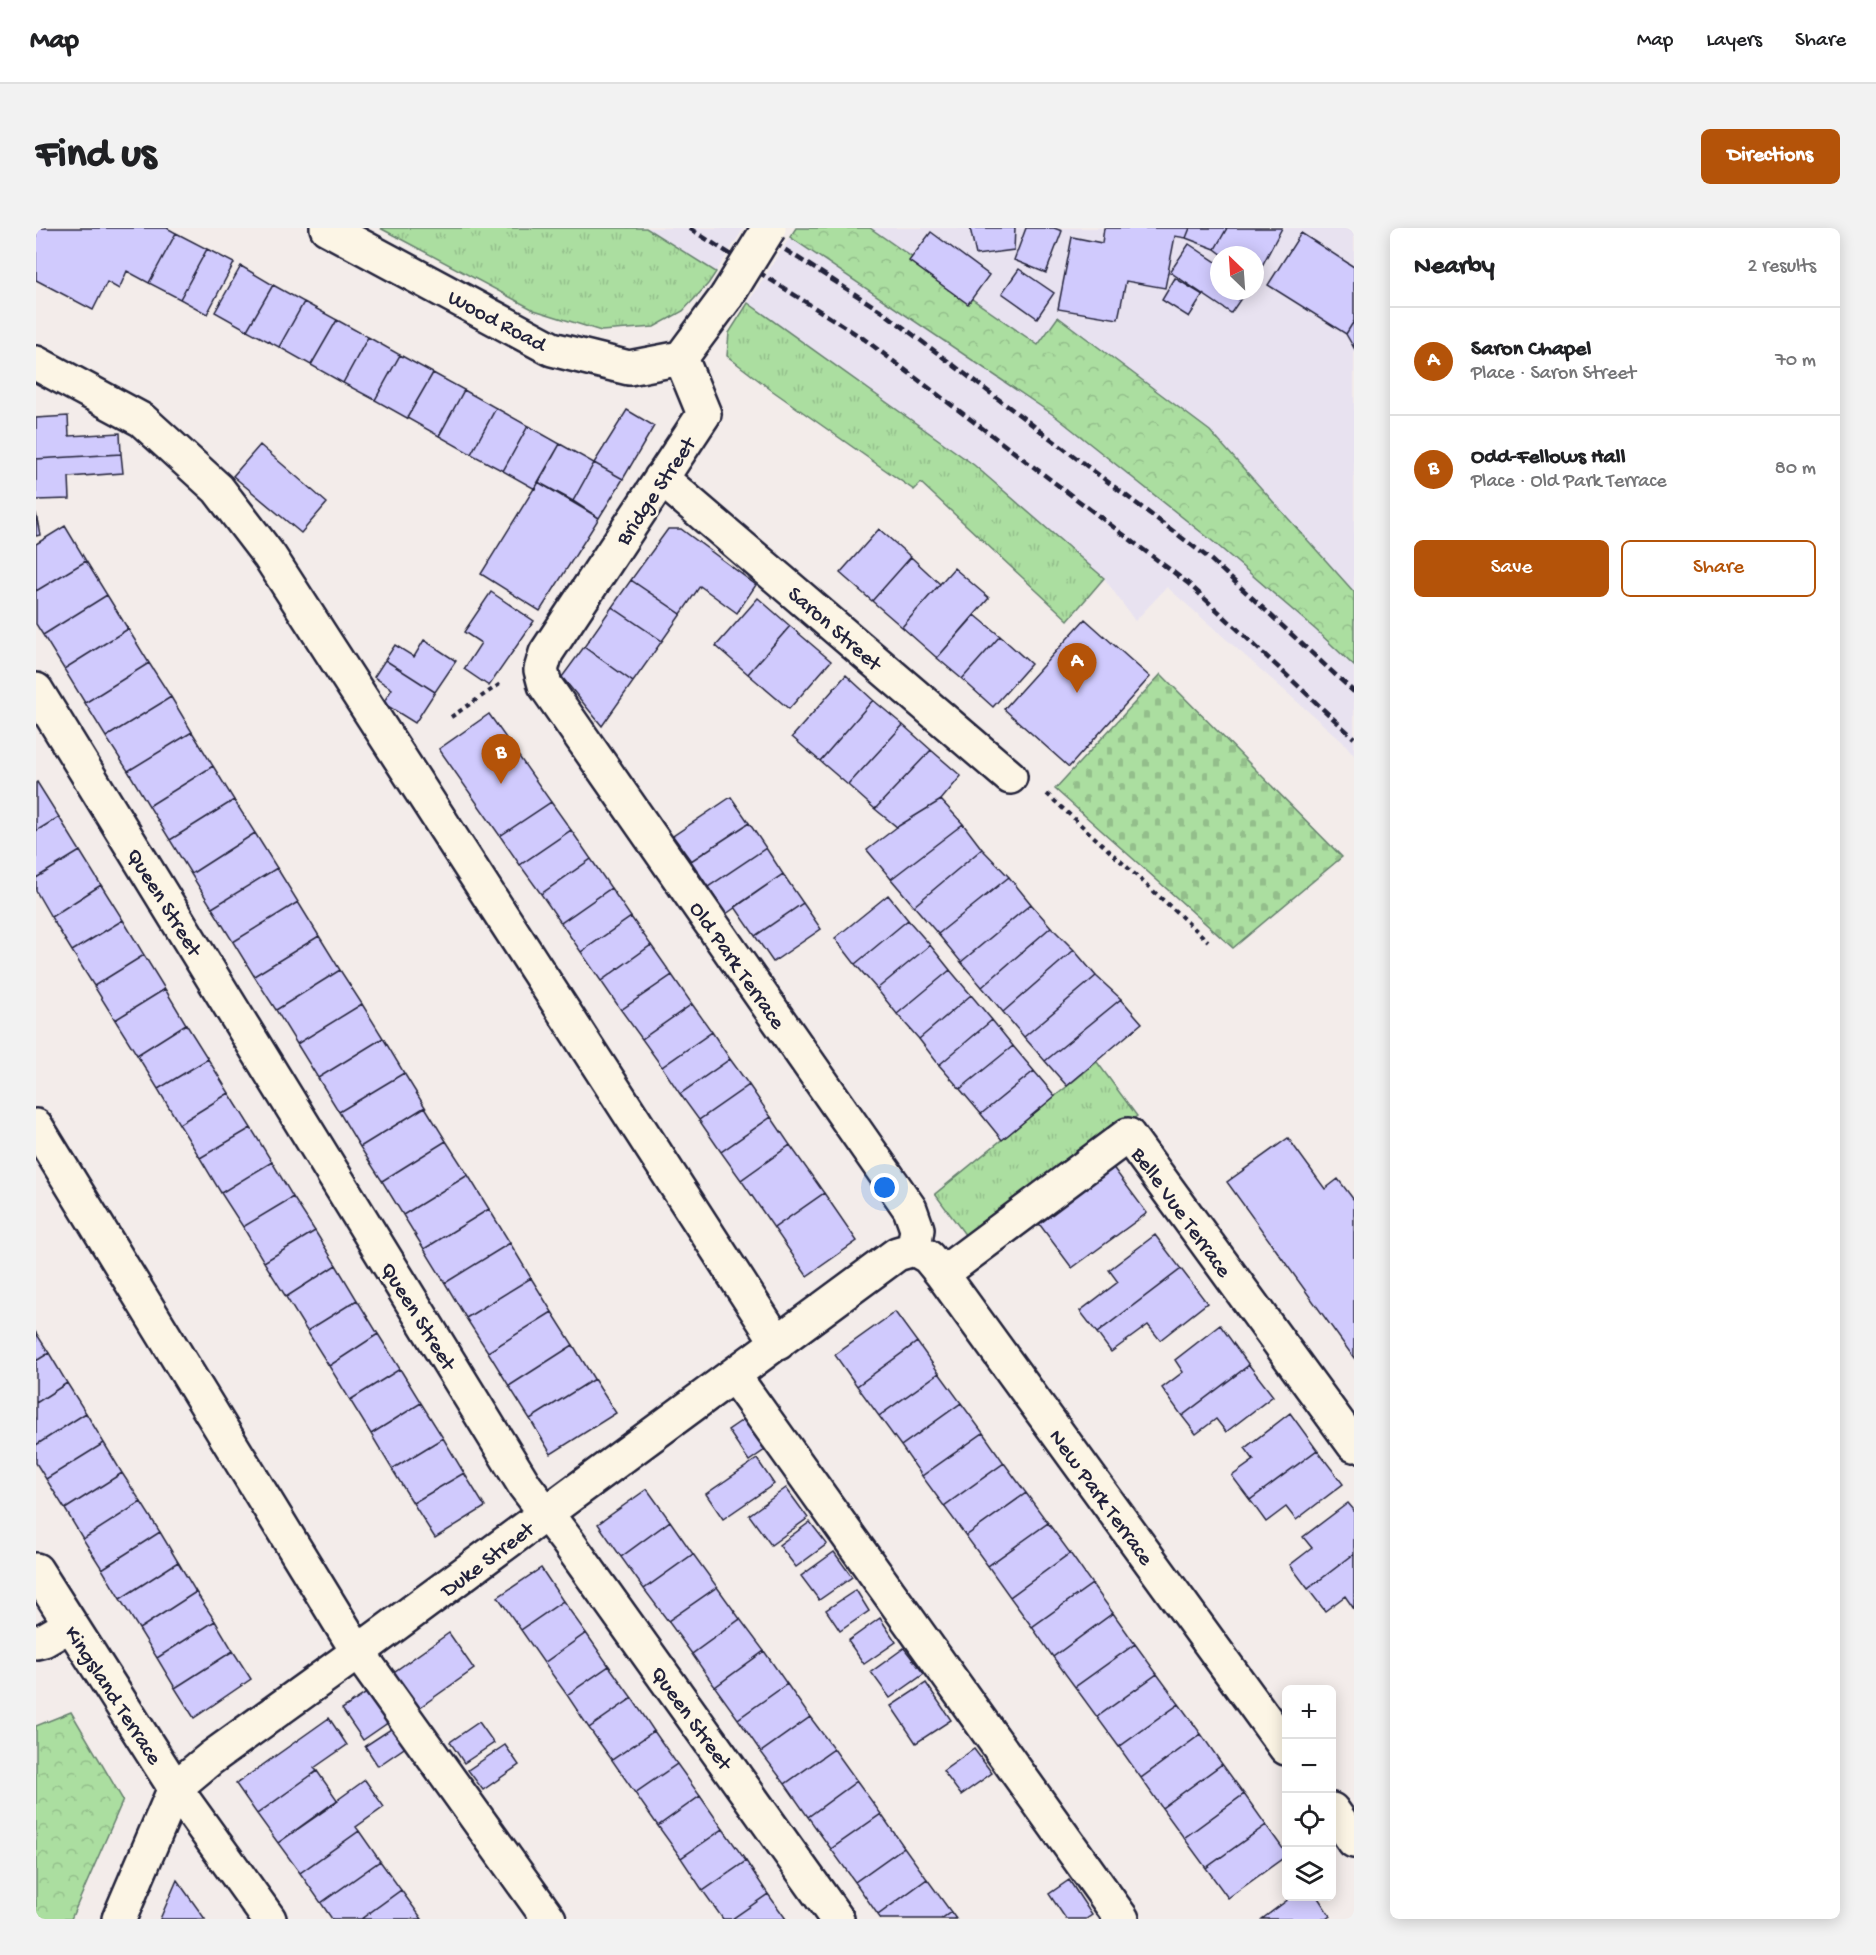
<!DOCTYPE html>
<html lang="en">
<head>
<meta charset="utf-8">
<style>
  body { margin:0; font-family:"Gochi Hand",sans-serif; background:#f2f2f2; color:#202124 }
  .controls { position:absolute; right:18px; bottom:18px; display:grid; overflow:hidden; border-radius:9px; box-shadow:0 3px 15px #0003 }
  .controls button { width:54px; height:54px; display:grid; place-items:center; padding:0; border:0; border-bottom:2px solid #e0e0e0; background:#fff; color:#202124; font:30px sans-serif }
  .compass { position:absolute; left:1174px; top:18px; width:54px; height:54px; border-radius:50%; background:#fff; box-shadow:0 3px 15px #0003; rotate:335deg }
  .you { position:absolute; left:849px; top:960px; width:21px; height:21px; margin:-15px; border:4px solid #fff; border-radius:50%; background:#1a73e8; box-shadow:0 0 0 9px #1a73e833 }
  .badge { display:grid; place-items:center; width:39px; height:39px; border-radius:50%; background:#b45309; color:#fff; font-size:20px; font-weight:700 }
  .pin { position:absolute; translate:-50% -50px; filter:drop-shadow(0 2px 3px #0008) }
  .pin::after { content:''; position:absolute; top:32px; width:21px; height:18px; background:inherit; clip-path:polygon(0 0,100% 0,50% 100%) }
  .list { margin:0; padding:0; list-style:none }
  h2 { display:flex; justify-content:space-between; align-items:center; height:78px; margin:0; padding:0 24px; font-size:26px }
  h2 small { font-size:20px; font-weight:400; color:#757577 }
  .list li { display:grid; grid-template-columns:39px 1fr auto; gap:18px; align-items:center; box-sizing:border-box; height:108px; padding:0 24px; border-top:2px solid #e0e0e0 }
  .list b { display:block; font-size:22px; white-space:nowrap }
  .list p { margin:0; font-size:20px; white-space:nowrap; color:#757577 }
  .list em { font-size:20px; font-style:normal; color:#757577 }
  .actions { display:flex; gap:12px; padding:18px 24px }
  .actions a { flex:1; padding:14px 0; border:2px solid #b45309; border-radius:9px; text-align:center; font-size:21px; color:#b45309 }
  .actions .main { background:#b45309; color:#fff }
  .icon { flex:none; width:33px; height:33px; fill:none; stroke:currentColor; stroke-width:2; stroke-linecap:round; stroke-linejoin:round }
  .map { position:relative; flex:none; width:1318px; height:1691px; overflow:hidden; border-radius:9px }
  header { display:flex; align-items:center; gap:36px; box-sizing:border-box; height:84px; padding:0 30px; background:#fff; border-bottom:2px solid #e0e0e0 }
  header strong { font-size:28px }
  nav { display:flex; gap:33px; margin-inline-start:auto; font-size:21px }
  .intro { display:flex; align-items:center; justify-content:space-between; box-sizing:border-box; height:144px; padding:0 36px }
  h1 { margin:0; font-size:42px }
  .button { padding:15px 27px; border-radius:9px; background:#b45309; color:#fff; font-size:21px; font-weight:700 }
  main { display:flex; gap:36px; padding:0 36px }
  aside { flex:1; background:#fff; border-radius:9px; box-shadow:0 3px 15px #0003 }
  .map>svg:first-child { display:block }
  .built { fill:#e8e2f0; fill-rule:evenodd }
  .grass { fill:url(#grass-tufts); stroke:#66806e; stroke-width:1.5 }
  .forest { fill:url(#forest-crowns); stroke:#66806e; stroke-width:1.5 }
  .cemetery { fill:url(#cemetery-stones); stroke:#66806e; stroke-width:1.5 }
  .building { fill:#d0cafd; stroke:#22223b; stroke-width:1.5 }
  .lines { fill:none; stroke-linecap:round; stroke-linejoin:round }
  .minor-casing { stroke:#22223b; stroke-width:38 }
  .path { stroke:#22223b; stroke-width:4; stroke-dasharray:4.5 4.5; stroke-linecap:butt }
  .minor { stroke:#fcf5e5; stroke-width:33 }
  .rail { stroke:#22223b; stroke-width:4.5; stroke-dasharray:9 4.5; stroke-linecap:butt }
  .minor-bridge-casing { stroke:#22223b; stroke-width:38; stroke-linecap:butt }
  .minor-bridge { stroke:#fcf5e5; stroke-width:33 }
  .labels { text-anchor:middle; stroke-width:5; stroke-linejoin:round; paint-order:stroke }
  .street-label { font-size:22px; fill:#22223b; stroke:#fcf5e5 }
</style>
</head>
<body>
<header>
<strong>Map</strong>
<nav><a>Map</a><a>Layers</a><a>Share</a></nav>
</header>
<div class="intro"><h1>Find us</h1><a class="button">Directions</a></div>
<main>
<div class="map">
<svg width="1318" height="1691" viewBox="0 0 1318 1691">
  <defs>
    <pattern id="grass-tufts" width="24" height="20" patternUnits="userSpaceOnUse" patternTransform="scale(1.5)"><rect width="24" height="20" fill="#abdea0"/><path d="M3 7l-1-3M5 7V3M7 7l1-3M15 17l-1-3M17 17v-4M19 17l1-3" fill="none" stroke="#93be8b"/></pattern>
    <pattern id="forest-crowns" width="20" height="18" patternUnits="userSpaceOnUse" patternTransform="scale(1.5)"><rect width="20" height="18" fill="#abdea0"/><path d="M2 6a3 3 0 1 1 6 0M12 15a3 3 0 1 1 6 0" fill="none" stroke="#93be8b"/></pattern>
    <pattern id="cemetery-stones" width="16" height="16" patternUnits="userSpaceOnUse" patternTransform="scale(1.5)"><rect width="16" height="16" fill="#abdea0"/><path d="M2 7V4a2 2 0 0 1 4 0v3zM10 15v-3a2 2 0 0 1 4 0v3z" fill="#93be8b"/></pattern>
  </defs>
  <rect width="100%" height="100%" fill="#f3ecea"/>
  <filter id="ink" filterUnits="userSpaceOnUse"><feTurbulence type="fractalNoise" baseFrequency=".0167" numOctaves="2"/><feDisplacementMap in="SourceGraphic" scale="12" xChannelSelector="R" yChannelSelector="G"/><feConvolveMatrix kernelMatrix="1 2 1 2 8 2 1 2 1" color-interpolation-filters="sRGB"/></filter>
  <g filter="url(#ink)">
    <path class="built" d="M610 0H708L680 44Z
      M834 0H1318V364L1174 203 1022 89 1002 117ZM1183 27H1219V63H1183Z
      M754 9 1019 188 1180 316 1280 402 1318 438V527L1308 515 1131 359 1099 393 1068 350 938 237 712 75Z"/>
    <path class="grass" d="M344 0H610L680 44 672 56 647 83 618 99 565 103 498 82Z
      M712 75 938 237 1068 350 1032 392 885 255 878 262 734 161 691 128 693 105Z
      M1061 834 1101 888 930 1008 899 966Z"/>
    <path class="forest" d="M760 0H834L1002 117 1022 89 1174 203 1318 364V438L1280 402 1180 316 1019 188 754 9Z
      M35 1484 87 1572 35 1691H0V1498Z"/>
    <path class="cemetery" d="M1125 446 1306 629 1197 720 1019 561Z"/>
    <path class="building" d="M0 0H131L140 5 113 55 91 43 83 61 71 54 57 82 0 52Z
      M934 0H979L978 22 940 27Z
      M990 0H1018L1026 3 1010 45 978 32Z
      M1068 0H1154L1150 10 1139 8 1129 60 1090 53 1082 91 1022 81 1036 9 1066 15Z
      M1154 0H1191L1179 21 1150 10Z
      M1191 0H1246L1219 51V27H1187L1179 21Z
      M895 4 953 47 932 76 873 33Z
      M140 5 171 21 144 71 113 55Z
      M1265 5 1318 39V93L1310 106 1232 57Z
      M1153 16 1183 36V63H1210L1195 85 1134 44Z
      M171 21 198 35 171 86 144 71Z
      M205 38 237 57 211 102 179 84Z
      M983 41 1018 65 1001 90 966 65Z
      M1139 50 1167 67 1153 89 1126 72Z
      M237 57 268 74 243 119 211 102Z
      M268 74 301 92 275 137 243 119Z
      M301 92 332 109 307 155 275 137Z
      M1318 93V120L1310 106Z
      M332 109 364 127 339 172 307 155Z
      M364 127 397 145 371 190 339 172Z
      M397 145 428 162 403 208 371 190Z
      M428 162 460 180 435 226 403 208Z
      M460 180 492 198 467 243 435 226Z
      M591 182 618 198 587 251 558 235Z
      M32 188 33 208 84 205 85 226 0 231V190Z
      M492 198 524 216 499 261 467 243Z
      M524 216 558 235 537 273 502 254Z
      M224 217 291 275 265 305 197 248Z
      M85 226 87 245 33 249 34 271 0 272V231Z
      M558 235 587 251 563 290 537 273Z
      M502 254 563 290 504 383 445 346Z
      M0 285 4 307 0 308Z
      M29 298 50 333 0 363V316Z
      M632 301H645L720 357 701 385 664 358 645 386 595 352Z
      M843 301 875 329 836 373 804 345Z
      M875 329 904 356 866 399 836 373Z
      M50 333 71 367 7 407 0 396V363Z
      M918 340 953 370 901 430 866 399Z
      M595 352 645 386 626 413 576 379Z
      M455 364 498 393 453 458 428 441 445 415 428 404Z
      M71 367 92 401 28 441 7 407Z
      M722 370 754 398 712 446 680 418Z
      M576 379 626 413 597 454 548 419Z
      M939 387 964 408 926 451 901 430Z
      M1049 391 1114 449 1033 539 968 481Z
      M754 398 795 433 753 481 712 446Z
      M92 401 113 435 49 475 28 441Z
      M964 408 995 436 957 479 926 451Z
      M388 412 420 433 399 464 349 432 359 417 378 429Z
      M548 419 597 454 566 498 526 449Z
      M349 432 399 464 379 495 347 475 356 461 338 449Z
      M113 435 135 469 70 509 49 475Z
      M810 447 837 472 784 533 756 509Z
      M135 469 156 504 92 543 70 509Z
      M837 472 867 497 812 557 784 533Z
      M453 486 515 574 464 608 403 521Z
      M867 497 895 522 839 581 812 557Z
      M156 504 177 538 113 578 92 543Z
      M895 522 925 548 905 572 861 599 839 581Z
      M177 538 198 572 134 612 113 578Z
      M1 554 23 589 0 603V555Z
      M695 569 713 595 655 633 637 608Z
      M198 572 219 605 155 646 134 612Z
      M905 572 927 596 855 651 831 622 861 599Z
      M515 574 535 602 484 637 464 608Z
      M23 589 44 623 0 650V603Z
      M713 595 730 620 672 659 655 633Z
      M927 596 946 621 878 678 855 651Z
      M535 602 555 631 505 666 484 637Z
      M219 605 241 640 176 680 155 646Z
      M730 620 747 646 690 686 672 659Z
      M946 621 973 649 902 706 878 678Z
      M44 623 65 657 15 689 0 663V650Z
      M555 631 575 660 525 695 505 666Z
      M241 640 262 674 197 714 176 680Z
      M747 646 767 675 719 708 699 679Z
      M973 649 995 676 925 734 902 706Z
      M65 657 87 692 36 723 15 689Z
      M575 660 595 689 545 724 525 695Z
      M852 667 872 692 819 736 799 710Z
      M262 674 283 708 218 748 197 714Z
      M767 675 785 701 737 734 719 708Z
      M995 676 1015 699 946 759 925 734Z
      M595 689 615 717 565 753 545 724Z
      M87 692 108 727 58 758 36 723Z
      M872 692 894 717 841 761 819 736Z
      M1015 699 1038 722 967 784 946 759Z
      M283 708 304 742 240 782 218 748Z
      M615 717 636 747 585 782 565 753Z
      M894 717 914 742 861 786 841 761Z
      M1038 722 1060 748 988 809 967 784Z
      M108 727 129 761 79 792 58 758Z
      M304 742 326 776 261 816 240 782Z
      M914 742 935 767 883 811 861 786Z
      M636 747 656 776 606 811 585 782Z
      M1060 748 1085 771 1009 833 988 809Z
      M129 761 150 796 101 827 79 792Z
      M935 767 956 792 903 837 883 811Z
      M1085 771 1106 795 1031 858 1009 833Z
      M326 776 347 810 282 850 261 816Z
      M656 776 676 804 626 839 606 811Z
      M956 792 977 818 924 861 903 837Z
      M150 796 172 831 122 861 101 827Z
      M676 804 694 831 644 866 626 839Z
      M347 810 368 845 303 884 282 850Z
      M977 818 998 843 945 886 924 861Z
      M172 831 193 865 143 896 122 861Z
      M694 831 713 857 663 892 644 866Z
      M998 843 1019 868 966 912 945 886Z
      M368 845 389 879 324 919 303 884Z
      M713 857 735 889 685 924 663 892Z
      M193 865 215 900 164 930 143 896Z
      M389 879 410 913 346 953 324 919Z
      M735 889 754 917 705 952 685 924Z
      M215 900 236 934 185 965 164 930Z
      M1252 910 1289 961 1302 951 1318 972V1130L1191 954Z
      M410 913 432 947 367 987 346 953Z
      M754 917 788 965 738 1000 705 952Z
      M236 934 257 969 207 999 185 965Z
      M1076 938 1111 985 1036 1040 1001 993Z
      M432 947 453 981 388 1021 367 987Z
      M788 965 821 1013 771 1048 738 1000Z
      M257 969 279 1003 228 1034 207 999Z
      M453 981 474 1015 409 1055 388 1021Z
      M279 1003 300 1037 250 1069 228 1034Z
      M1119 1007 1145 1041 1061 1105 1044 1083 1082 1054 1073 1042Z
      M474 1015 495 1050 430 1090 409 1055Z
      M300 1037 321 1072 271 1103 250 1069Z
      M1145 1041 1171 1075 1124 1112 1112 1097 1075 1124 1061 1105Z
      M495 1050 516 1084 452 1124 430 1090Z
      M321 1072 342 1106 293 1138 271 1103Z
      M516 1084 537 1117 473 1158 452 1124Z
      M859 1084 881 1114 821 1158 799 1127Z
      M1184 1097 1213 1137 1146 1188 1126 1160 1147 1144 1139 1132Z
      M0 1105 13 1125 0 1133Z
      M342 1106 364 1141 314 1172 293 1138Z
      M881 1114 903 1145 843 1188 821 1158Z
      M537 1117 558 1151 494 1191 473 1158Z
      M13 1125 31 1155 0 1175V1133Z
      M1213 1137 1237 1168 1190 1204 1180 1191 1160 1206 1146 1188Z
      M364 1141 385 1175 335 1206 314 1172Z
      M903 1145 925 1175 865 1218 843 1188Z
      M558 1151 580 1185 515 1226 494 1191Z
      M31 1155 50 1185 0 1217V1175Z
      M385 1175 407 1210 356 1241 335 1206Z
      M925 1175 947 1205 886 1248 865 1218Z
      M50 1185 68 1215 10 1251 0 1235V1217Z
      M1254 1185 1281 1222 1214 1272 1196 1248 1218 1232 1209 1220Z
      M711 1189 733 1219 713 1233 692 1202Z
      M947 1205 968 1235 908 1278 886 1248Z
      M407 1210 428 1245 377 1275 356 1241Z
      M68 1215 86 1245 29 1281 10 1251Z
      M1281 1222 1307 1256 1260 1292 1250 1279 1230 1294 1214 1272Z
      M721 1231 738 1256 687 1291 670 1266Z
      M968 1235 990 1265 930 1308 908 1278Z
      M86 1245 105 1274 47 1311 29 1281Z
      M428 1245 449 1279 399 1310 377 1275Z
      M750 1260 772 1290 735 1317 713 1287Z
      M611 1261 634 1293 585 1329 562 1296Z
      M990 1265 1012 1295 952 1338 930 1308Z
      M105 1274 124 1304 66 1341 47 1311Z
      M1312 1275 1318 1282V1326L1272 1361 1254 1337 1276 1320 1267 1309Z
      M634 1293 657 1326 608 1361 585 1329Z
      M774 1294 791 1316 760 1339 743 1317Z
      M1012 1295 1034 1325 974 1369 952 1338Z
      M124 1304 142 1334 84 1371 66 1341Z
      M798 1324 816 1349 783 1372 765 1348Z
      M1034 1325 1056 1356 996 1399 974 1369Z
      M657 1326 681 1359 632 1393 608 1361Z
      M1318 1326V1381L1309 1368 1289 1383 1272 1361Z
      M142 1334 160 1364 103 1401 84 1371Z
      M505 1340 527 1373 485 1402 462 1369Z
      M1056 1356 1077 1385 1017 1429 996 1399Z
      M681 1359 704 1391 656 1426 632 1393Z
      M820 1362 833 1383 804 1403 790 1382Z
      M160 1364 179 1393 121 1430 103 1401Z
      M527 1373 550 1405 508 1435 485 1402Z
      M1077 1385 1099 1416 1039 1459 1017 1429Z
      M844 1390 860 1414 828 1436 812 1413Z
      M704 1391 728 1423 679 1459 656 1426Z
      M179 1393 197 1423 139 1460 121 1430Z
      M413 1405 438 1441 380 1482 355 1446Z
      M550 1405 573 1438 531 1467 508 1435Z
      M1099 1416 1121 1446 1061 1489 1039 1459Z
      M868 1420 888 1446 854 1470 835 1444Z
      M197 1423 215 1451 158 1490 139 1460Z
      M728 1423 751 1456 702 1491 679 1459Z
      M573 1438 596 1470 553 1500 531 1467Z
      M1121 1446 1143 1476 1083 1519 1061 1489Z
      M890 1455 915 1492 880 1515 855 1478Z
      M751 1456 774 1489 725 1524 702 1491Z
      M332 1464 353 1494 327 1512 306 1481Z
      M596 1470 618 1503 576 1532 553 1500Z
      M1143 1476 1165 1506 1105 1550 1083 1519Z
      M774 1489 798 1521 749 1556 725 1524Z
      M293 1490 311 1517 278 1540 281 1543 221 1586 200 1556Z
      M443 1494 458 1515 428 1535 414 1514Z
      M358 1499 371 1518 342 1538 329 1518Z
      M618 1503 641 1536 599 1565 576 1532Z
      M1165 1506 1186 1536 1126 1580 1105 1550Z
      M469 1517 483 1537 447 1562 432 1542Z
      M798 1521 821 1553 772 1589 749 1556Z
      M938 1521 956 1545 925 1567 907 1543Z
      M641 1536 664 1568 622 1598 599 1565Z
      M1186 1536 1208 1566 1148 1610 1126 1580Z
      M281 1543 302 1573 242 1615 221 1586Z
      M329 1552 348 1579 320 1599 323 1603 264 1645 242 1615Z
      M821 1553 845 1586 795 1621 772 1589Z
      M1208 1566 1230 1597 1170 1640 1148 1610Z
      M664 1568 687 1601 645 1630 622 1598Z
      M845 1586 868 1619 819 1654 795 1621Z
      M1230 1597 1250 1625V1628L1192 1670 1170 1640Z
      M687 1601 710 1633 667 1663 645 1630Z
      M323 1603 344 1633 285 1675 264 1645Z
      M868 1619 891 1651 842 1687 819 1654Z
      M344 1633 365 1662 325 1691H296L285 1675Z
      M710 1633 732 1666 696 1691H687L667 1663Z
      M891 1651 915 1684 905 1691H845L842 1687Z
      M141 1652 169 1691H124Z
      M1033 1652 1056 1687 1050 1691H1030L1013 1666Z
      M365 1662 386 1691H325Z
      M732 1666 750 1691H696Z
      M1257 1668H1281L1294 1688 1290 1691H1226Z
      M915 1684 920 1691H905Z"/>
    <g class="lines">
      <defs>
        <path id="minor" d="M291 0 516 121 593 140 645 130
          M645 130 668 186 510 425 505 442 509 457 874 981 881 1001 878 1021
          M645 130 691 68
          M0 135 106 192 182 261 234 329 742 1115
          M625 250 974 549
          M0 462 489 1258 532 1314 801 1691
          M0 898 322 1424 513 1691
          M878 1021 892 1029 906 1046 1250 1520
          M906 1046 1092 907 1318 1217
          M698 1148 1086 1691
          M0 1342 139 1560 233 1691
          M0 1414 8 1412 34 1397
          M1296 1582 1318 1613
          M83 1691 139 1560 175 1530 322 1424 861 1026 878 1021"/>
      </defs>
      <use href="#minor" class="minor-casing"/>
      <path class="path" d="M415 489 464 456
        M1011 566 1172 713"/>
      <use href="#minor" class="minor"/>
      <path class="rail" d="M653 0 828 111 1153 356 1318 510
        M715 0 847 84 1174 331 1318 464"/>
      <defs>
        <path id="minor-bridge" d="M691 68 733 0"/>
      </defs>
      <use href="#minor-bridge" class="minor-bridge-casing"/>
      <use href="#minor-bridge" class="minor-bridge"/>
    </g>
  </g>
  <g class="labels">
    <g class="street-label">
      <text transform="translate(462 91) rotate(28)" y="8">Wood Road</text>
      <text transform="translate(618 262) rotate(-56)" y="8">Bridge Street</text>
      <text transform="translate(800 399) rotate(41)" y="8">Saron Street</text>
      <text transform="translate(130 673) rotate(58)" y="8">Queen Street</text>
      <text transform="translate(703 736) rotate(55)" y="8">Old Park Terrace</text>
      <text transform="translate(1147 983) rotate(54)" y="8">Belle Vue Terrace</text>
      <text transform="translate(384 1087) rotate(58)" y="8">Queen Street</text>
      <text transform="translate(1067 1268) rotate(54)" y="8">New Park Terrace</text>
      <text transform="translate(450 1330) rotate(-37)" y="8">Duke Street</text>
      <text transform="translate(79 1466) rotate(57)" y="8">Kingsland Terrace</text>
      <text transform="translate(657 1489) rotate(54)" y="8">Queen Street</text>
    </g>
  </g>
</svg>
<div class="controls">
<button>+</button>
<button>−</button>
<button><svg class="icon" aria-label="locate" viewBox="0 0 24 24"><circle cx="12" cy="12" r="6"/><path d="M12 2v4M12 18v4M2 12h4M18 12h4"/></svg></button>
<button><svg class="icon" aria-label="layers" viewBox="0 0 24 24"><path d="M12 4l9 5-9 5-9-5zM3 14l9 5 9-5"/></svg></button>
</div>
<svg class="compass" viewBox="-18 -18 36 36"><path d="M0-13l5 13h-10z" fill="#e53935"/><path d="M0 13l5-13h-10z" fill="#757577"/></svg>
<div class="you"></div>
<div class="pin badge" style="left:1041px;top:465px">A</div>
<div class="pin badge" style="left:465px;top:556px">B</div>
</div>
<aside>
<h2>Nearby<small>2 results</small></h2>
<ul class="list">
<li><span class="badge">A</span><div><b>Saron Chapel</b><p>Place · Saron Street</p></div><em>70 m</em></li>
<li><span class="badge">B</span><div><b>Odd-Fellows Hall</b><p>Place · Old Park Terrace</p></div><em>80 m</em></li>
</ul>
<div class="actions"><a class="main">Save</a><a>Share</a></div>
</aside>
</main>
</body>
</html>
